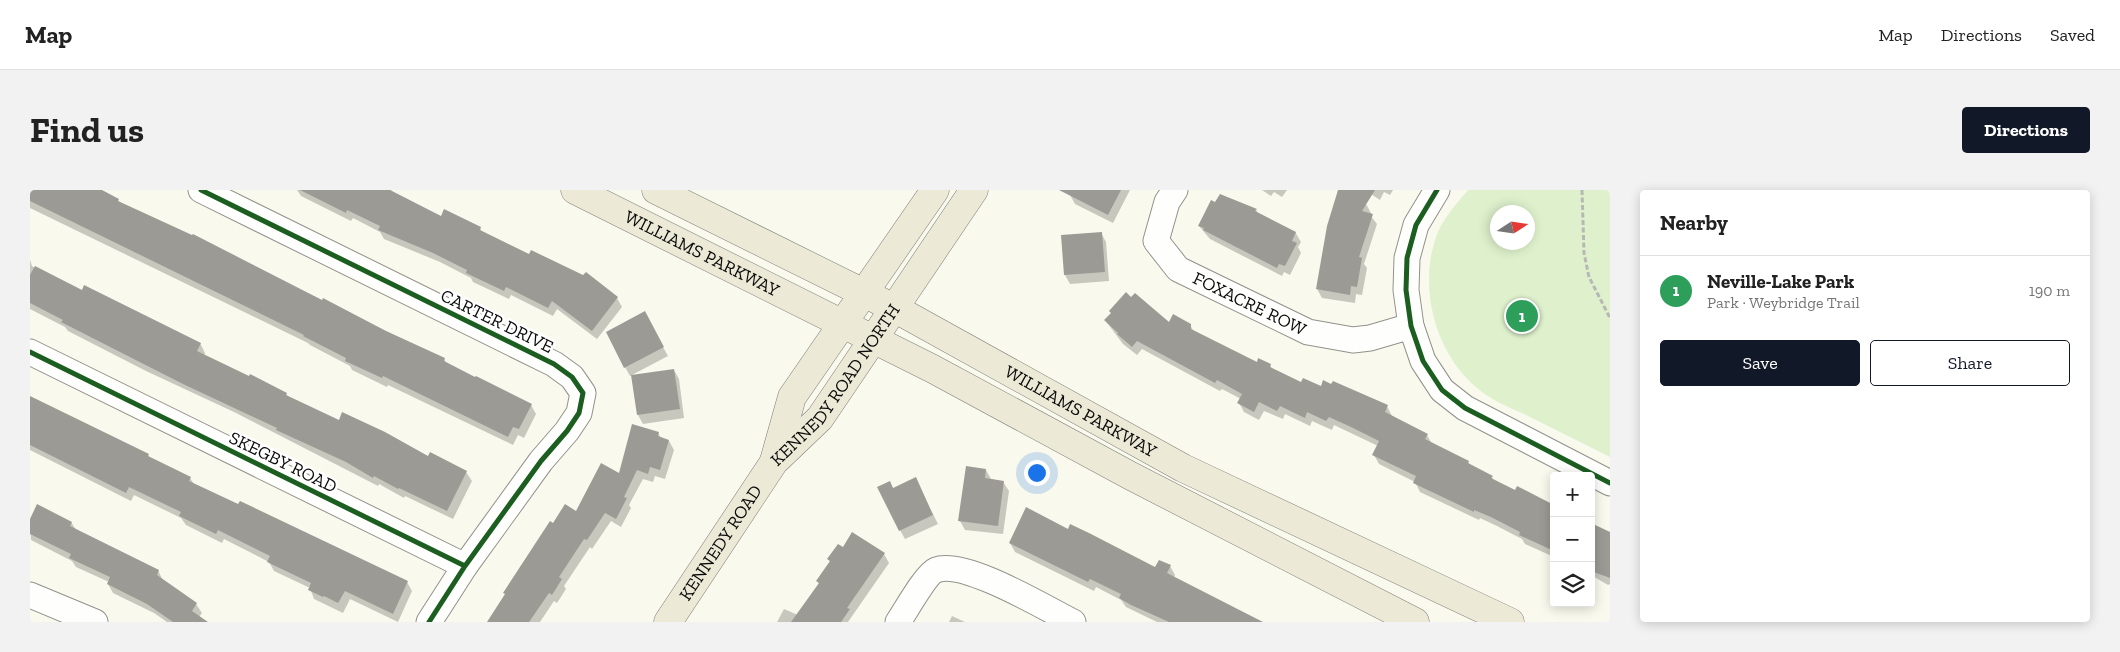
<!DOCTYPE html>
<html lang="en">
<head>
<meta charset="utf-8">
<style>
  body { margin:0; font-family:"Zilla Slab",serif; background:#f2f2f2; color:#222 }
  .controls { position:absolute; right:15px; bottom:15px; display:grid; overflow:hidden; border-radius:5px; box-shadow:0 2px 12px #0003 }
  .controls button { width:45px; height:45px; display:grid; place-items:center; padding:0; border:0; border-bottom:1px solid #e0e0e0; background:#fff; color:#222; font:25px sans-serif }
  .compass { position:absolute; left:1460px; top:15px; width:45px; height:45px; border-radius:50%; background:#fff; box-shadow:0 2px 12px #0003; rotate:78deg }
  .you { position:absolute; left:1006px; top:282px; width:18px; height:18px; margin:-12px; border:4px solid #fff; border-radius:50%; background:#1a73e8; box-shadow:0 0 0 8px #1a73e833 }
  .badge { display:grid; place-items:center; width:32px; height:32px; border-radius:50%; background:#111827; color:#fff; font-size:16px; font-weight:700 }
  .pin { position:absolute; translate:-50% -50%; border:2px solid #fff; box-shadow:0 1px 5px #0006 }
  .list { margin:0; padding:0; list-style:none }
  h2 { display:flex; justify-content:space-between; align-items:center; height:65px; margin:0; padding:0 20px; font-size:21px }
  h2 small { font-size:16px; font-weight:400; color:#767676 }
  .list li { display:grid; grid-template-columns:32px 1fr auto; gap:15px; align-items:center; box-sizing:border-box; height:70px; padding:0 20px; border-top:1px solid #e0e0e0 }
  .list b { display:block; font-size:19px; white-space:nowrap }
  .list p { margin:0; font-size:16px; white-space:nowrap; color:#767676 }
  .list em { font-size:16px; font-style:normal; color:#767676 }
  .actions { display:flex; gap:10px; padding:15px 20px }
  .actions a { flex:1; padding:11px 0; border:1px solid #111827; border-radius:5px; text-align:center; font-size:18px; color:#111827 }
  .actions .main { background:#111827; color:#fff }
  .icon { flex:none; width:28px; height:28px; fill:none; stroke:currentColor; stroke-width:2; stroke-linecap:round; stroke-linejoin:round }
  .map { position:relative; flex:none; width:1580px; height:432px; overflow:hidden; border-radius:5px }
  header { display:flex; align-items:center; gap:30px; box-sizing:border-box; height:70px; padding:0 25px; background:#fff; border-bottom:1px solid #e0e0e0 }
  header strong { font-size:24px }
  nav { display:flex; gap:28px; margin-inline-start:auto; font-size:18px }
  .intro { display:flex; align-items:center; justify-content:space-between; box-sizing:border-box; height:120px; padding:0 30px }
  h1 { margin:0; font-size:35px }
  .button { padding:12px 22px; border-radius:5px; background:#111827; color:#fff; font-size:18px; font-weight:700 }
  main { display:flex; gap:30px; padding:0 30px }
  aside { flex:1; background:#fff; border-radius:5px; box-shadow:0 2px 12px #0003 }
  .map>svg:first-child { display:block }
  .green { fill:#def1cc; fill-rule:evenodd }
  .shadow { fill:#0003 }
  .building { fill:#9c9a94 }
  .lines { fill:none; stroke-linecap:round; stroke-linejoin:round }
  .minor-casing { stroke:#92928c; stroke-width:27 }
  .major-casing { stroke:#7f7f7a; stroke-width:29 }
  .path { stroke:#b7b7b5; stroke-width:3; stroke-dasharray:5 2.5; stroke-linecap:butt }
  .minor { stroke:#fefefc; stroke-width:25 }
  .major { stroke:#ece9d6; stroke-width:28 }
  .cycleway-casing { stroke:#fff; stroke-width:8 }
  .cycleway { stroke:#1b5e20; stroke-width:5 }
  .labels { text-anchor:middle; stroke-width:5; stroke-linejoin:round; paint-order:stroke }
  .street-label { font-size:18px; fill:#0a0a0a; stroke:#fff }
</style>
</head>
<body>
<header>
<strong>Map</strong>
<nav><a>Map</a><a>Directions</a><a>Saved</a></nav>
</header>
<div class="intro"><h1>Find us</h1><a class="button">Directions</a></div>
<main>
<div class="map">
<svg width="1580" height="432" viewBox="0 0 1580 432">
  <rect width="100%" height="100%" fill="#faf9ed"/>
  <path class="green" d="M1438 0H1580V267C1553 253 1525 240 1498 226 1486 220 1472 215 1461 208 1410 177 1387 106 1405 50 1410 32 1426 14 1438 0ZM1468 22H1498V52H1468Z"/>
  <path class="shadow" d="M0 0H71L88 10 90 13 414 169 417 174 501 215 506 224 494 248 488 245 483 255 358 195 357 197 322 180 320 176 280 155 278 153 0 18Z
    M267 0H361L363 3 411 27 450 38 452 43 587 108 592 117 567 149 527 119 523 126 481 105 479 109 443 92 441 88 410 72 354 49 350 42 323 28 321 31 271 6Z
    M1043 0H1100L1083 33 1045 14 1040 5Z
    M1232 0H1257L1252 7 1244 2 1241 6Z
    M1335 0H1363L1360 5 1354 2 1350 10Z
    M1336 14 1341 23 1340 25 1347 34 1334 74 1337 78 1332 105 1326 104 1325 113 1292 108 1287 99 1298 37Z
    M1226 20 1228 23 1265 42 1271 52 1268 57 1271 63 1260 85 1254 82 1252 86 1180 49 1169 36Z
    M1071 43 1076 52 1079 91 1040 94 1035 85 1032 46Z
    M0 70 2 76 52 102 170 153 175 163 174 166 256 204 258 207 309 232 436 282 442 291 423 329 375 306 374 308 349 294 348 296 204 222 116 181 38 141 35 137 0 119Z
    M1075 130 1160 135 1164 142 1227 173 1240 175 1243 181 1271 194 1357 216 1362 226 1397 245 1402 254 1438 271 1440 276 1462 287 1464 291 1524 317V367L1495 354 1492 349 1467 336 1450 328 1449 330 1390 302 1385 292 1349 274 1344 265 1348 256 1304 235 1302 240 1282 231 1280 236 1255 224 1253 229 1234 221 1229 230 1214 222 1209 213 1211 209 1192 199 1190 201 1112 159 1107 165 1093 154Z
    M619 132 638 166 600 186 595 177Z
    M644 180 649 189 654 228 613 234 608 225Z
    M0 207 118 265 120 268 160 288 164 294 377 392 382 401 368 432 320 409 313 423 284 409 280 398 244 381 239 372 194 349 192 353 156 335 151 328 104 305 101 311 0 260Z
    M628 243 631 248 639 251 644 260 635 289 625 286 623 292 613 289 599 315 601 318 591 337 581 331 562 359 560 357 534 396 536 399 527 413 524 411 510 432H458L523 335 546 323 590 285Z
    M956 280 961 289 973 292 979 301 973 344 935 340 930 331Z
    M890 298 908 334 875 349 870 340 863 299Z
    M0 332H41L46 340 128 380 133 391 166 414 172 423 169 427 176 432H137L124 423 83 403 78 394 79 392 46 377 42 371 1 350Z
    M1561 335 1580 344V394L1578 395 1561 385Z
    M1039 340 1126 379 1140 376 1145 385 1144 388 1231 432H1127L1096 417 1091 410 1066 397 1064 401 985 362 980 353Z
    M813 358 854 364 859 373 818 432H747L754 419 768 425 789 394 788 391 800 372 799 370Z
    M922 426 935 432H919Z"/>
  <path class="building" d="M0 0H72L89 9 88 11 162 45 163 44 292 110 293 108 356 141 415 168 414 171 445 187 446 186 502 214 489 239 483 237 478 247 353 186 352 188 315 171 316 168 273 146 274 145 0 11Z
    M270 0H360L411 26 414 19 451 37 450 40 499 64 501 60 553 85 556 82 588 107 562 141 522 111 518 118 476 97 474 101 436 83 437 80 403 63 348 40 350 36 317 20 316 23Z
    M1029 0H1091L1078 25Z
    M1308 0H1345L1332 21 1343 24 1329 67 1332 68 1327 97 1321 96 1320 105 1286 99 1297 36Z
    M1190 4 1227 19 1225 21 1266 42 1262 51 1267 53 1255 76 1249 74 1247 78 1173 40 1174 38 1168 36 1181 10 1185 12Z
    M1072 42 1075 82 1034 85 1031 45Z
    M5 76 52 100 54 95 171 153 167 161 219 186 220 184 257 203 256 205 309 230 312 222 355 242 398 266 400 262 437 281 417 321 369 298 368 299 344 286 343 288 316 272 246 240 247 238 153 194 31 132 33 130 0 113V85Z
    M1096 102 1101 107 1105 103 1139 132 1143 124 1161 134V139L1227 172 1228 168 1241 174 1240 177 1271 192 1273 188 1291 196 1293 190 1301 194 1303 191 1358 215 1355 222 1398 244 1395 249 1439 271 1438 273 1463 286 1461 288 1485 300 1487 296 1524 315V361L1489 345 1490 342 1461 327 1444 320V322L1383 293 1386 286 1342 265 1349 251 1321 237 1299 227 1296 231 1277 222 1275 228 1250 216 1247 221 1229 212 1224 222 1207 213 1212 204 1187 190 1185 193 1107 151 1102 157 1087 144 1088 143 1074 130 1081 123 1079 121Z
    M615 121 634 157 594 178 576 142Z
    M644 179 650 219 607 225 601 185Z
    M0 206 119 264 118 266 161 287 159 291 208 314 210 311 378 391 363 424 315 401 308 413 294 406 293 407 278 400 281 393 237 372 240 366 188 340 186 344 149 326 151 322 99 297 96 303 0 255Z
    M602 234 629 242 628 246 639 250 630 280 620 277 618 284 607 280 594 307 597 308 586 329 575 323 557 350 554 349 529 387 532 389 522 405 519 403 499 432H457L475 404 473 403 520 331 523 333 535 314 546 321 571 273 589 283Z
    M936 276 956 279 955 288 974 291 968 336 928 331Z
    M886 287 903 325 869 341 847 297 860 291 863 298Z
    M7 314 42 332 40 336 129 380 127 385 167 413 162 421 178 432H143L117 414 77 394 80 387 39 368 41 364 0 344V329Z
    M996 317 1038 339 1040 334 1059 343 1125 377 1129 370 1141 375 1137 383 1233 432H1139L1101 415 1089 408 1091 404 1060 389 1058 392 979 353Z
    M1561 333 1580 342V388L1561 381Z
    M822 342 855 363 817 418 820 419 811 432H761L789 393 786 391 800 371 797 369 808 354 813 357Z"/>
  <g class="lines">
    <defs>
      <g id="minor">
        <path d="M171 0 524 174 542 187 553 203 549 223 537 241 511 271 435 376 399 432"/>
        <path id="s1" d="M1145 0 1137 12 1126 51 1148 79 1278 142 1323 150 1340 148 1381 136"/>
        <path d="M1407 0 1386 35 1377 68 1376 100 1381 136 1393 171 1412 200 1435 218 1580 293"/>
        <path d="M0 162 435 376"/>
        <path d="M0 405 65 432"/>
        <path d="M868 432C875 422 896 384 906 380 934 369 1015 418 1043 432"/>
      </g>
      <g id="major">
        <path id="s2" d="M545 0 903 179 1101 286 1385 432"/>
        <path id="s3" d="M626 0 864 118 1153 278 1480 432"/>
        <path d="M744 271 762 207 905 0"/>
        <path id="s4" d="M638 432 744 272 790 228 944 0"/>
      </g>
    </defs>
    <use href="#minor" class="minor-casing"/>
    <use href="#major" class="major-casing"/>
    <path class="path" d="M1552 0 1554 63 1559 87 1580 128"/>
    <use href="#minor" class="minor"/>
    <use href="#major" class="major"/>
    <defs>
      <path id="cycleway" d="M171 0 524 174 542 187 553 203 549 223 537 241 511 271 435 376 399 432
        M1407 0 1386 35 1377 68 1376 100 1381 136 1393 171 1412 200 1435 218 1580 293
        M0 162 435 376"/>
    </defs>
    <use href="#cycleway" class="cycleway-casing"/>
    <use href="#cycleway" class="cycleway"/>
  </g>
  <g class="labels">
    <g class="street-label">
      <text dy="6" stroke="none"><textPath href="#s2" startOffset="142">WILLIAMS PARKWAY</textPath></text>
      <text dy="6" stroke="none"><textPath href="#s1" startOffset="170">FOXACRE ROW</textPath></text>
      <text transform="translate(467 131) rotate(26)" y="6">CARTER DRIVE</text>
      <text dy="6" stroke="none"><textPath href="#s4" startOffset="291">KENNEDY ROAD NORTH</textPath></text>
      <text dy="6" stroke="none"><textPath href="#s3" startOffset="479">WILLIAMS PARKWAY</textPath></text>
      <text transform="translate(253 272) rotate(26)" y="6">SKEGBY ROAD</text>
      <text dy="6" stroke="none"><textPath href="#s4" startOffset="95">KENNEDY ROAD</textPath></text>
    </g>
  </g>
</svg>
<div class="controls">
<button>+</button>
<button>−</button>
<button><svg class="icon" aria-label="layers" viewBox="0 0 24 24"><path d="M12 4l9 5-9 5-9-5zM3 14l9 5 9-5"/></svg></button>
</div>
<svg class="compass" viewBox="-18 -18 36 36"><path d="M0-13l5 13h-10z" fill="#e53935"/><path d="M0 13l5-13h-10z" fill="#767676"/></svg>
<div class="you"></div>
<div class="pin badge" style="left:1492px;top:126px;background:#2e9e5b">1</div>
</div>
<aside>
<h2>Nearby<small></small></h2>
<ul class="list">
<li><span class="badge" style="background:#2e9e5b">1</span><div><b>Neville-Lake Park</b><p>Park · Weybridge Trail</p></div><em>190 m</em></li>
</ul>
<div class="actions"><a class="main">Save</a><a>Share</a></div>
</aside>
</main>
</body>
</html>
